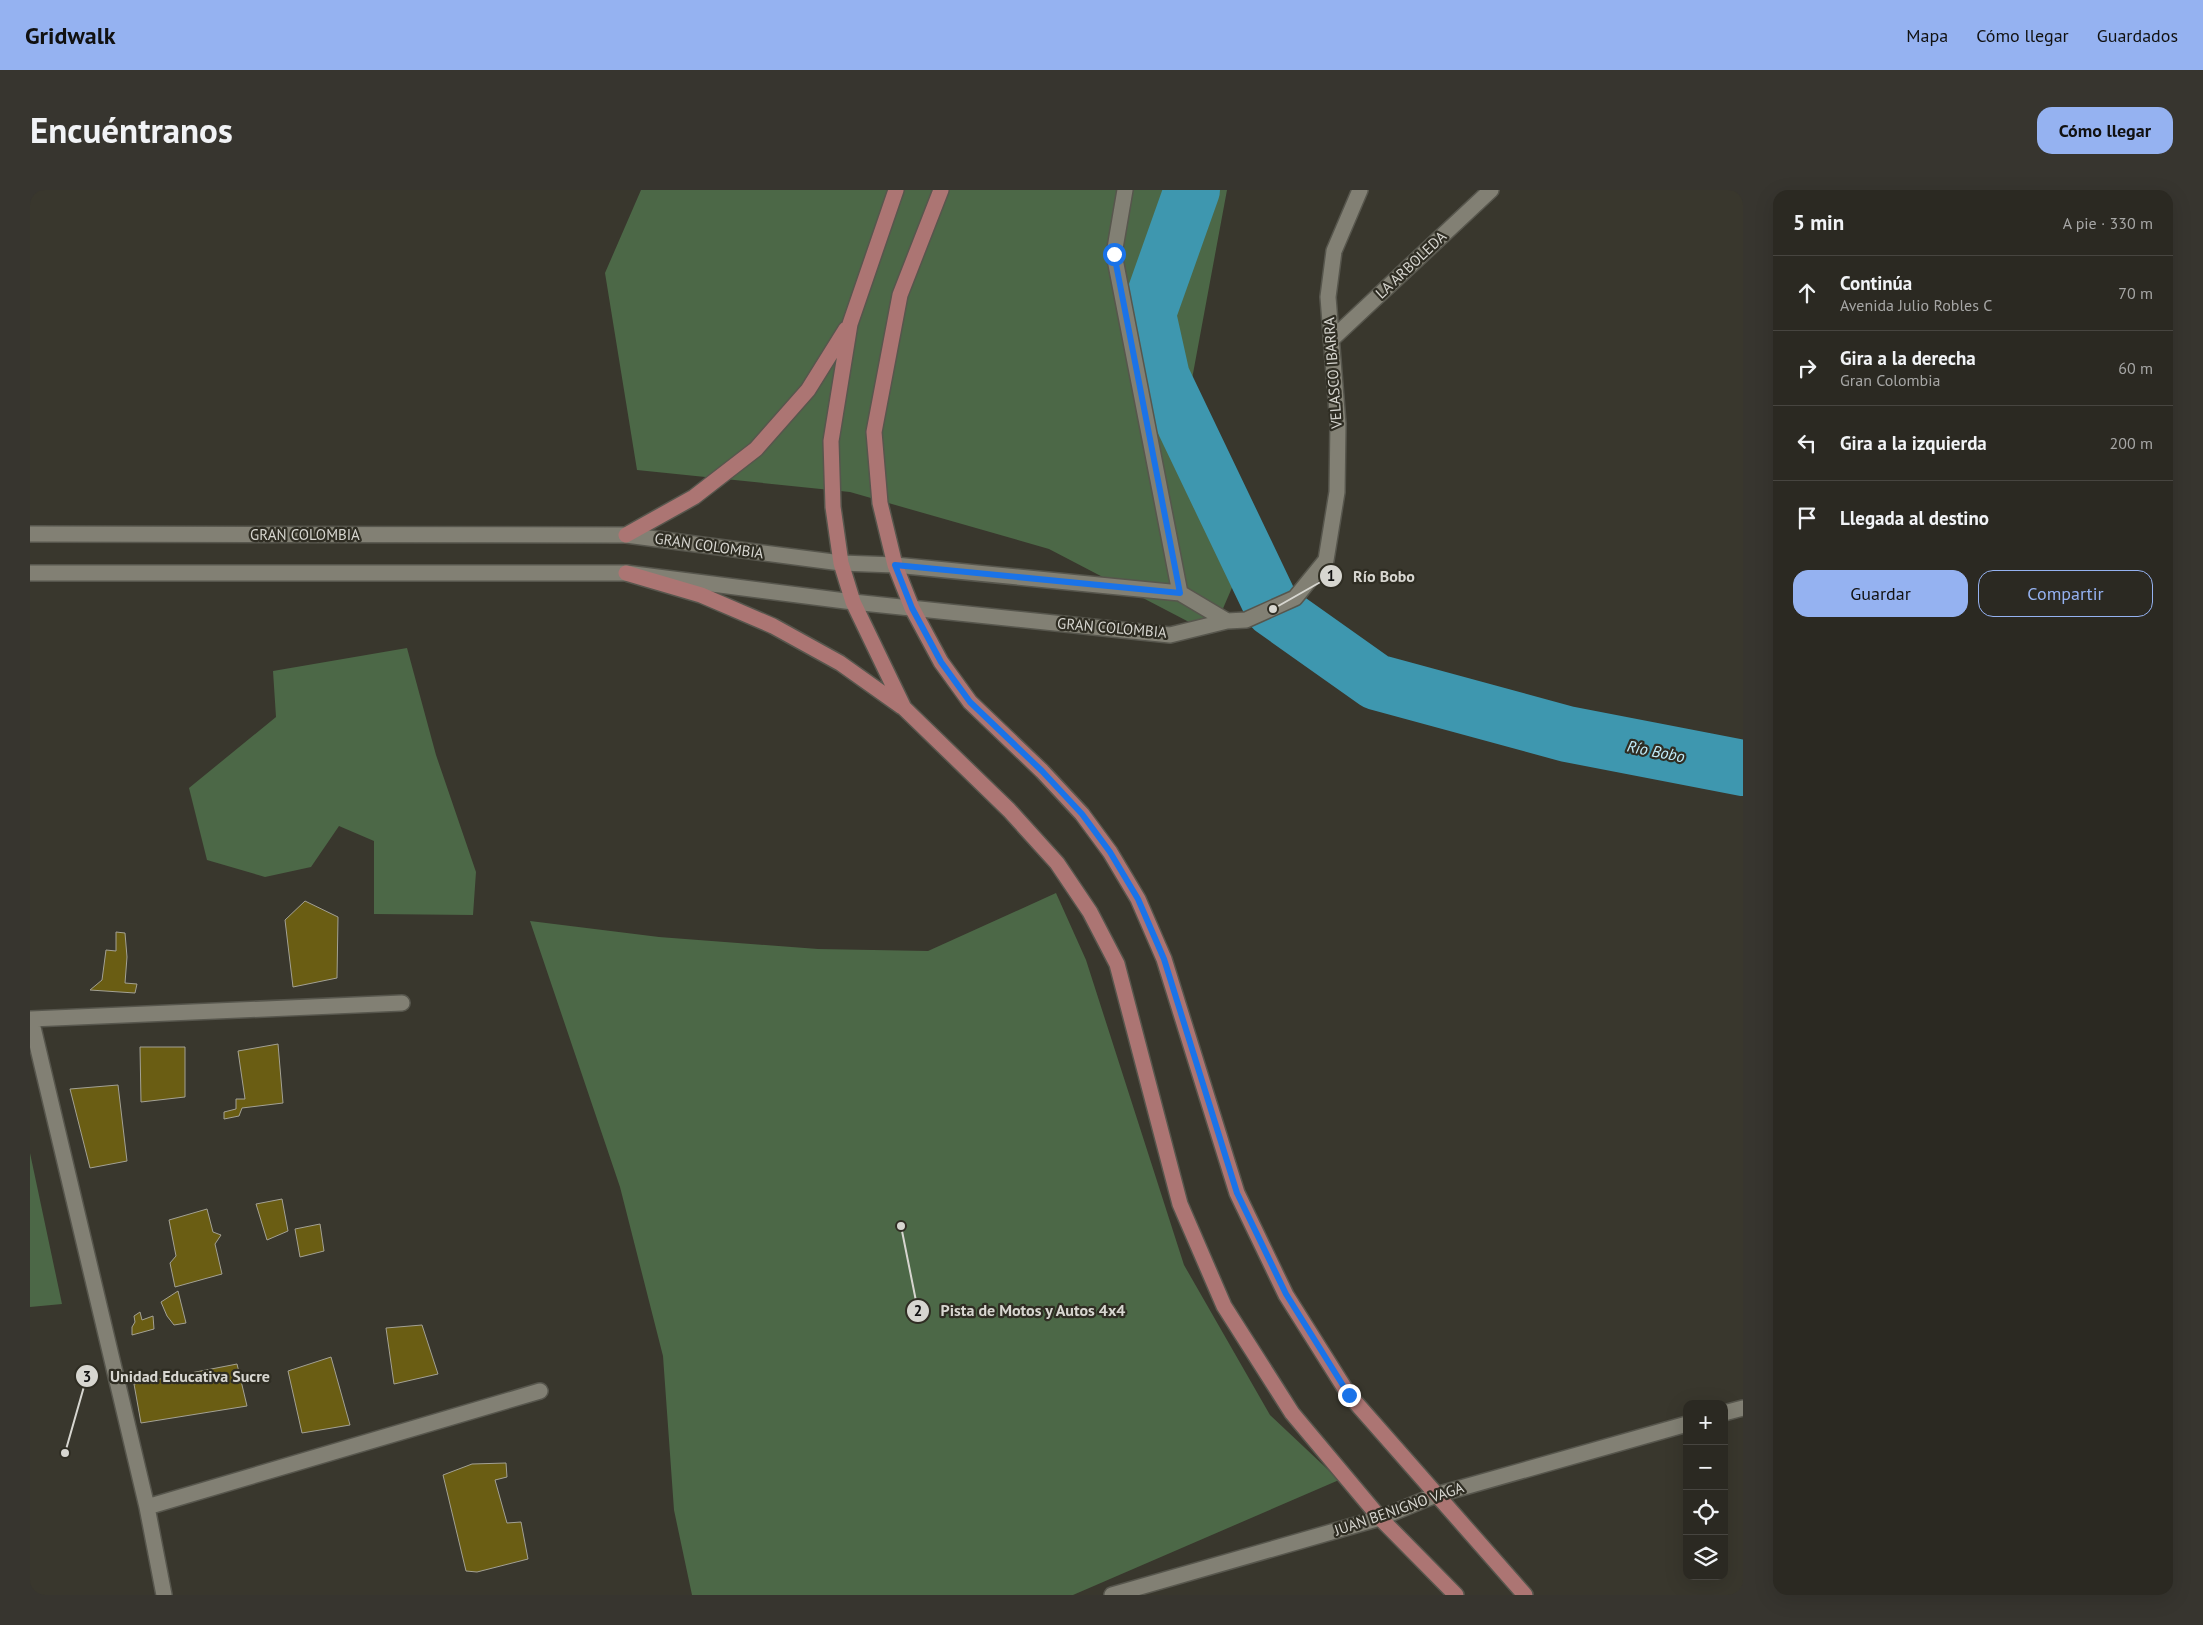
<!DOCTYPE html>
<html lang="es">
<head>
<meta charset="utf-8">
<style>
  body { margin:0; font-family:"PT Sans",sans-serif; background:#37352f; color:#f1f3f6 }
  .controls { position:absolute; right:15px; bottom:15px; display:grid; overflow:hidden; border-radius:10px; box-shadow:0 5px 20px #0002 }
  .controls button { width:45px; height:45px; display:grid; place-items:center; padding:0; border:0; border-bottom:1px solid #474540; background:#2b2922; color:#f1f3f6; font:25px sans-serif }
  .stop { position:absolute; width:15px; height:15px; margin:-11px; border:4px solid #1a73e8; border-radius:50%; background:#fff }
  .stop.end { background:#1a73e8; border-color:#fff; box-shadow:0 1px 5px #0008 }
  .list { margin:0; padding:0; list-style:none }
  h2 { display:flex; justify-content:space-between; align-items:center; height:65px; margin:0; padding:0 20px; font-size:21px }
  h2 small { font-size:16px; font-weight:400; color:#a6a6a5 }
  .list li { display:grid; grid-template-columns:32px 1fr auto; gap:15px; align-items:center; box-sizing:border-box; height:75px; padding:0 20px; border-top:1px solid #474540 }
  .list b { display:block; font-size:19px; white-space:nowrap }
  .list p { margin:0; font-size:16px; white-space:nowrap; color:#a6a6a5 }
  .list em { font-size:16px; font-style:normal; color:#a6a6a5 }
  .actions { display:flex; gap:10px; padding:15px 20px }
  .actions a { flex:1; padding:11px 0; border:1px solid #95b2f1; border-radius:15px; text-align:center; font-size:18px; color:#95b2f1 }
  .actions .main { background:#95b2f1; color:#111 }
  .icon { flex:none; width:28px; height:28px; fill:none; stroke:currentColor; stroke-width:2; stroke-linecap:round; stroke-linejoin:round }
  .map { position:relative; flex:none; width:1713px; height:1405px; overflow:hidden; border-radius:15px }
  header { display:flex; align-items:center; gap:30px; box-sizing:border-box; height:70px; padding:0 25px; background:#95b2f1; color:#111 }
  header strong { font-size:24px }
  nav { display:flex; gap:28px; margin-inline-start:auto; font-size:18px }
  .intro { display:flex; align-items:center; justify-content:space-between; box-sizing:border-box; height:120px; padding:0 30px }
  h1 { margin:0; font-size:35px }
  .button { padding:12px 22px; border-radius:15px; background:#95b2f1; color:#111; font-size:18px; font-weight:700 }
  main { display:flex; gap:30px; padding:0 30px }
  aside { flex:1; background:#2b2922; border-radius:15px; box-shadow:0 5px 20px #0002 }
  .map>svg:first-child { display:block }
  .green { fill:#4c6847 }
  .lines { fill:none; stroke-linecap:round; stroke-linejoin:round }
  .river { stroke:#3e97af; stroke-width:56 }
  .building { fill:#6a5d13; stroke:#a3a194 }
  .minor-casing { stroke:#57564d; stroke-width:18 }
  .major-casing { stroke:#57564d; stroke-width:18 }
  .minor { stroke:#828074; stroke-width:15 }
  .major { stroke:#ac7573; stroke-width:15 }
  .route { stroke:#1a73e8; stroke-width:6 }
  .labels { text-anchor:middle; stroke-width:4.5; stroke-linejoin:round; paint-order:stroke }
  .street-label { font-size:15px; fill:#d7d6d0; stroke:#2f2d23 }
  .water-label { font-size:16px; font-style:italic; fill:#c1ecfa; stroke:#2f2d23 }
  .leader { fill:none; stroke:#d7d6d0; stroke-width:2 }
  .callout-dot { fill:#d7d6d0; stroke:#2f2d23; stroke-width:2 }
  .mark-label { font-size:15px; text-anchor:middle; font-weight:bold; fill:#111 }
  .callout-label { font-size:16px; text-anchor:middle; font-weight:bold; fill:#d7d6d0; stroke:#2f2d23; stroke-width:4.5; stroke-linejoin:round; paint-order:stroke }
</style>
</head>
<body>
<header>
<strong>Gridwalk</strong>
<nav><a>Mapa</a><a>Cómo llegar</a><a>Guardados</a></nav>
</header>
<div class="intro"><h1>Encuéntranos</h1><a class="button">Cómo llegar</a></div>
<main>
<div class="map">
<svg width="1713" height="1405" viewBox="0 0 1713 1405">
  <rect width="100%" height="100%" fill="#39372d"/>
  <path class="green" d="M611 0H1197L1162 189 1164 292 1207 386 1182 444 1019 359 820 302 607 280 575 83Z
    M377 458 406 565 446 682 443 725 344 724V651L309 636 281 677 235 687 177 670 159 598 246 527 243 481Z
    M1026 703 1056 770 1154 1075 1240 1225 1309 1290 1043 1405H662L644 1320 633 1166 590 997 500 731 629 747 788 759 898 761Z
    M0 963 32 1114 0 1117Z"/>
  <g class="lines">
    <path class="river" d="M1162 0 1118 124 1132 187 1243 419 1346 492 1537 544 1713 578"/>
  </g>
  <path class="building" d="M275 711 308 727 307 788 263 797 255 730Z
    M86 742 95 743 97 767 95 793 107 794 105 803 60 800 72 790 76 760 86 761Z
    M248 854 253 913 212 918 209 926 194 929V922L206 919V909H215L208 861Z
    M110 857H155V907L111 912Z
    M88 895 97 971 60 978 40 899Z
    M252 1009 258 1041 237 1050 226 1014Z
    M177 1019 183 1042 191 1045 185 1054 192 1084 145 1097 140 1073 146 1066 139 1030Z
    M290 1034 294 1061 270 1067 265 1039Z
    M148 1101 156 1133 144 1135 137 1126 131 1112Z
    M110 1122 112 1130 123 1126 124 1139 102 1145V1137L105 1132 104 1126Z
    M392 1135 408 1184 364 1194 356 1138Z
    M301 1167 320 1235 272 1243 258 1181Z
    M207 1174 217 1216 111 1233 104 1194Z
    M476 1273 477 1287 465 1290 477 1333 491 1332 498 1369 447 1382 436 1381 413 1285 442 1274Z"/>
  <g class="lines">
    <defs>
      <path id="minor" d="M1095 0 1084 64 1150 403
        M1301 150 1461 0
        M0 344 596 345 811 373 865 375 1150 403 1197 431
        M0 383H596L823 412 1140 445 1197 431 1216 430 1265 408 1296 370 1307 302 1308 234 1298 107 1304 61 1330 0
        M1694 1223 1713 1218
        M117 1317 510 1201
        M134 1405 117 1317 1 829 372 813
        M1082 1405 1350 1328 1406 1305 1657 1234"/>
      <path id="major" d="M866 0 820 134 801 251 803 317 811 373 823 412 874 518 979 620 1027 673 1060 722 1087 774 1150 1014 1194 1116 1262 1223 1350 1328 1426 1405
        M911 0 870 105 844 242 850 313 865 375 882 418 911 472 940 512 1012 581 1052 624 1080 662 1108 709 1134 769 1207 1003 1256 1105 1319 1205 1495 1405
        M596 345 664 307 726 259 778 200 816 139
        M596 383 671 405 743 436 810 473 872 517"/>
    </defs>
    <use href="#minor" class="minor-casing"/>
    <use href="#major" class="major-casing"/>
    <use href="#minor" class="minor"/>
    <use href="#major" class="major"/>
  </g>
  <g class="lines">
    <path class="route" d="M1084 64 1150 403 865 375 882 418 911 472 940 512 1012 581 1052 624 1080 662 1108 709 1134 769 1207 1003 1256 1104 1319 1205"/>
  </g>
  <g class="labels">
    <g class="street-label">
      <text transform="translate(1381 75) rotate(-43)" y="5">LA ARBOLEDA</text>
      <text transform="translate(1303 183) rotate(-94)" y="5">VELASCO IBARRA</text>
      <text x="275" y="350">GRAN COLOMBIA</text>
      <text transform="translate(679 356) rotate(8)" y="5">GRAN COLOMBIA</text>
      <text transform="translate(1082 438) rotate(5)" y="5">GRAN COLOMBIA</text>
      <text transform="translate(1369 1319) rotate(-19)" y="5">JUAN BENIGNO VAGA</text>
    </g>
    <g class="water-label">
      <text transform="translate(1626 561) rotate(11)" y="6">Río Bobo</text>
    </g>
  </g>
  <path class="leader" d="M1243 419L1301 386M871 1036L888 1121M35 1263L57 1186"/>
  <g class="callout-dot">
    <circle cx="1243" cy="419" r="5"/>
    <circle cx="871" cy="1036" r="5"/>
    <circle cx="35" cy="1263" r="5"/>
    <circle cx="1301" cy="386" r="12"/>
    <circle cx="888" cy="1121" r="12"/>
    <circle cx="57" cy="1186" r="12"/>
  </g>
  <g class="mark-label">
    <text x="1301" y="391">1</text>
    <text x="888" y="1126">2</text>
    <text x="57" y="1192">3</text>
  </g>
  <g class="callout-label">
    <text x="1354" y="392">Río Bobo</text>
    <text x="1003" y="1126">Pista de Motos y Autos 4x4</text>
    <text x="160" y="1192">Unidad Educativa Sucre</text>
  </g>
</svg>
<div class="controls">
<button>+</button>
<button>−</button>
<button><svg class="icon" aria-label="locate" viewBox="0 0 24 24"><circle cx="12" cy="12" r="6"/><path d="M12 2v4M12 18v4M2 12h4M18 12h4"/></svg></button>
<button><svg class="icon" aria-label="layers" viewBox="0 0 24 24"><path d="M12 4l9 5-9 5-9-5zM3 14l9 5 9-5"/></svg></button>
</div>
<div class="stop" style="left:1084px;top:64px"></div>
<div class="stop end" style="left:1319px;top:1205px"></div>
</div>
<aside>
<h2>5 min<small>A pie · 330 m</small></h2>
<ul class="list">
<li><svg class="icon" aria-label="ahead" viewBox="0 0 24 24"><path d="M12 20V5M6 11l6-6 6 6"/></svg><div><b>Continúa</b><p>Avenida Julio Robles C</p></div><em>70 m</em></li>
<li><svg class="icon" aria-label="right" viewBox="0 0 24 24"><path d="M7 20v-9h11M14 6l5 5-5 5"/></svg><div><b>Gira a la derecha</b><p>Gran Colombia</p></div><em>60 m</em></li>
<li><svg class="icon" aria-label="left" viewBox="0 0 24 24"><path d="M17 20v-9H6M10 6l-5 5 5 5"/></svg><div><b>Gira a la izquierda</b></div><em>200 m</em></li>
<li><svg class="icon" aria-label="arrive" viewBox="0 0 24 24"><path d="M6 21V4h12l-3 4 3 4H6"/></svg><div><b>Llegada al destino</b></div></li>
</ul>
<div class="actions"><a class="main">Guardar</a><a>Compartir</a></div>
</aside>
</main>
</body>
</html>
